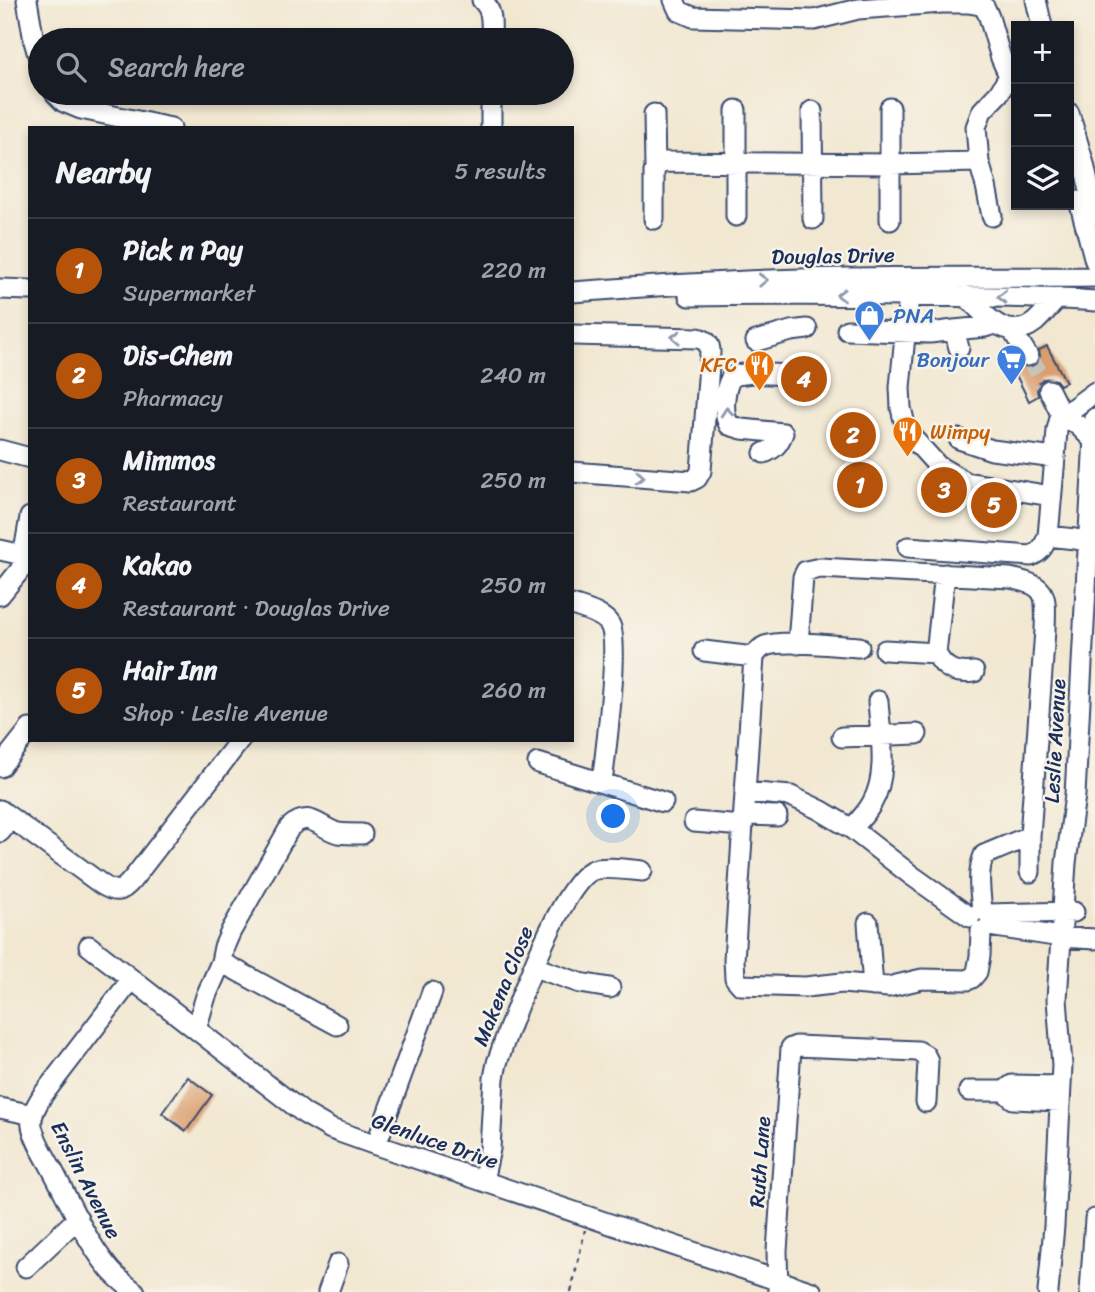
<!DOCTYPE html>
<html lang="en">
<head>
<meta charset="utf-8">
<style>
  body { margin:0; font-family:Sriracha,sans-serif; background:#20242c; color:#f1f3f6 }
  .controls { position:absolute; right:21px; top:21px; display:grid; overflow:hidden; border-radius:0px; box-shadow:0 4px 10px #0003 }
  .controls button { width:63px; height:63px; display:grid; place-items:center; padding:0; border:0; border-bottom:2px solid #363941; background:#171b24; color:#f1f3f6; font:35px sans-serif }
  .you { position:absolute; left:614px; top:817px; width:24px; height:24px; margin:-18px; border:5px solid #fff; border-radius:50%; background:#1a73e8; box-shadow:0 0 0 10px #1a73e833 }
  .badge { display:grid; place-items:center; width:46px; height:46px; border-radius:50%; background:#b45309; color:#fff; font-size:23px; font-weight:700 }
  .pin { position:absolute; translate:-50% -50%; border:4px solid #fff; box-shadow:0 2px 7px #0006 }
  .list { margin:0; padding:0; list-style:none }
  h2 { display:flex; justify-content:space-between; align-items:center; height:91px; margin:0; padding:0 28px; font-size:30px }
  h2 small { font-size:23px; font-weight:400; color:#9ea1a6 }
  .list li { display:grid; grid-template-columns:46px 1fr auto; gap:21px; align-items:center; box-sizing:border-box; height:105px; padding:0 28px; border-top:2px solid #363941 }
  .list b { display:block; font-size:26px; white-space:nowrap }
  .list p { margin:0; font-size:23px; white-space:nowrap; color:#9ea1a6 }
  .list em { font-size:23px; font-style:normal; color:#9ea1a6 }
  .icon { flex:none; width:38px; height:38px; fill:none; stroke:currentColor; stroke-width:2; stroke-linecap:round; stroke-linejoin:round }
  .map { position:relative; flex:none; width:1095px; height:1292px; overflow:hidden }
  .search { position:absolute; background:#171b24; box-shadow:0 4px 10px #0003; left:28px; top:28px; width:546px; height:77px; display:flex; align-items:center; gap:18px; box-sizing:border-box; padding:0 24px; border-radius:38px; color:#9ea1a6; font-size:26px }
  .panel { position:absolute; background:#171b24; box-shadow:0 4px 10px #0003; left:28px; top:126px; width:546px; height:616px; border-radius:0px }
  .map>svg:first-child { display:block }
  .building { fill:#da9d6c }
  .lines { fill:none; stroke-linecap:round; stroke-linejoin:round }
  .minor-tunnel { stroke:#c7c3bb; stroke-width:19; stroke-dasharray:19 10; stroke-linecap:butt }
  .minor-casing { stroke:#3b4b6f; stroke-width:23 }
  .path { stroke:#3b4b6f; stroke-width:2.5; stroke-dasharray:5 5; stroke-linecap:butt }
  .minor { stroke:#fff; stroke-width:19 }
  .oneway { stroke:#8d97ae }
  .labels { text-anchor:middle; stroke-width:5; stroke-linejoin:round; paint-order:stroke }
  .street-label { font-size:21px; fill:#1b2f5e; stroke:#f7f3e8 }
  .shop-label { font-size:21px; fill:#366cbe; stroke:#f7f3e8; text-anchor:start }
  .food-label { font-size:21px; fill:#c56008; stroke:#f7f3e8; text-anchor:end }
</style>
</head>
<body>
<div class="map">
<svg width="1095" height="1292" viewBox="0 0 1095 1292">
  <rect width="100%" height="100%" fill="#f7f3e8"/>
  <filter id="ink" filterUnits="userSpaceOnUse"><feTurbulence type="fractalNoise" baseFrequency=".0143" numOctaves="2"/><feDisplacementMap in="SourceGraphic" scale="14" xChannelSelector="R" yChannelSelector="G"/><feConvolveMatrix kernelMatrix="1 2 1 2 8 2 1 2 1" color-interpolation-filters="sRGB"/></filter>
  <filter id="wash" filterUnits="userSpaceOnUse"><feTurbulence type="fractalNoise" baseFrequency=".00686" numOctaves="4" result="noise"/><feDisplacementMap in="SourceGraphic" scale="28" xChannelSelector="R" yChannelSelector="G"/><feGaussianBlur stdDeviation="1.57" result="paint"/><feColorMatrix in="noise" values="0 0 0 0 0 0 0 0 0 0 0 0 0 0 0 0 0 1.4 0 .05"/><feComposite in="paint" operator="in"/></filter>
  <g filter="url(#wash)">
    <rect width="100%" height="100%" fill="#f2e8d2"/>
    <g id="blocks">
      <path class="building" d="M1047 346 1066 382 1060 385 1056 380 1050 378 1043 379 1039 383 1037 389 1038 396 1029 401 1011 365 1017 361 1023 367 1028 368 1034 367 1039 361 1040 356 1039 350Z
        M188 1077 212 1095 186 1131 162 1113Z"/>
    </g>
  </g>
  <g filter="url(#ink)">
    <use href="#blocks" fill-opacity="0" stroke="#3b4b6f" stroke-width="2"/>
    <g class="lines">
      <path class="minor-tunnel" d="M1028 356 1049 390"/>
      <defs>
        <path id="minor" d="M27 0 34 41 40 62
          M482 0C494 11 491 26 491 40
          M674 0 679 11 693 17 814 20 858 9 942 3H968L980 5 985 8 989 17 1001 58 1009 76 1016 74
          M1036 0 1042 26
          M55 93 64 102 81 109 171 128
          M491 93V128
          M890 108V220
          M736 110V216
          M812 111 813 219
          M1069 113 1084 164 1095 215
          M654 114 655 168
          M1079 201 1095 261
          M992 216 986 186 979 162 976 127 982 111 999 93 1009 76
          M654 219V172L657 165 665 162 890 164 979 162
          M910 285 900 387 901 408 906 429 910 435 938 466 966 482 1051 496
          M0 289 30 290
          M572 292C649 286 725 281 801 279 899 276 997 278 1095 277
          M689 296C762 295 835 295 908 296 970 297 1033 296 1095 301
          M966 296C984 314 1007 344 1035 322 1043 315 1050 306 1058 298
          M847 330 930 333 954 330 959 348
          M954 330 985 327 995 324
          M1012 330 1028 356
          M572 335 698 338C706 340 710 343 710 352L701 471 697 478 691 481 572 472
          M756 341 791 331 807 329
          M1049 390 1061 414 1079 426 1093 440
          M1064 415 1095 392
          M0 450 30 458
          M764 453C775 449 779 443 783 433L742 429 729 425C722 412 724 390 731 378L736 375 752 373 788 375
          M1055 458 1057 430 1061 414
          M1048 536 1075 539 1095 543
          M908 547 1031 556C1041 552 1044 546 1048 536L1055 458 992 450 959 439
          M0 550 23 555
          M0 595 21 569 30 517
          M572 605C584 609 604 614 610 625 620 643 605 758 602 783L663 802
          M798 644 803 577 806 571 820 568 1010 578C1049 586 1046 594 1045 630L1030 836 984 855C977 871 980 892 982 910
          M859 647C839 646 782 639 765 646 760 648 757 652 754 657L734 960 735 978 741 985 806 987 842 983 888 987 922 979 968 980 972 978 977 972 980 956 981 931
          M885 650 936 653C944 670 956 674 974 672
          M704 651 754 657
          M936 653 945 574
          M842 737 917 734
          M538 763 602 783
          M0 767 30 729
          M745 792 791 796 820 810 852 829 911 875 970 917
          M0 810 101 884C119 896 124 890 136 875L240 740
          M744 815 777 816
          M694 822 743 826
          M852 829C858 821 867 813 872 803 889 774 880 733 878 701
          M0 832 11 819
          M1030 872V836
          M988 914 1074 912
          M868 923 873 986
          M989 926 1061 937 1095 939
          M89 946 305 1114 331 1129 376 1145 812 1292
          M221 962 337 1025
          M534 967 580 983 610 988
          M131 980 42 1096C37 1105 30 1115 32 1126 35 1142 46 1157 53 1171 70 1203 85 1238 107 1266 114 1276 125 1284 135 1292
          M196 1029 206 996 221 962 224 947 231 931 290 827C310 809 319 828 338 833 346 834 354 834 362 834
          M969 1091H1004L1012 1085 1061 1086
          M1004 1091 1013 1099 1060 1101
          M0 1108 33 1115
          M376 1145 432 992
          M483 1181 490 1149 494 1078 497 1063C509 1027 560 883 593 870 605 866 629 870 642 871
          M26 1267 78 1218
          M778 1291 777 1251 791 1048 796 1046 918 1051 925 1055 928 1061 926 1102
          M328 1292 338 1264
          M1048 1292 1054 1226 1062 1065 1057 999 1066 863 1075 795 1095 418
          M1090 1292 1095 1219"/>
      </defs>
      <use href="#minor" class="minor-casing"/>
      <path class="path" d="M571 1292 585 1230"/>
      <use href="#minor" class="minor"/>
    </g>
    <defs><path id="oneway-chevron" d="M-2-3.5L2.5 0L-2 3.5" fill="none" stroke-width="1.6" stroke-linecap="round" stroke-linejoin="round" transform="scale(1.75)"/></defs>
    <g class="oneway">
      <use href="#oneway-chevron" transform="translate(763 280) rotate(-2)"/>
      <use href="#oneway-chevron" transform="translate(841 295) rotate(-180)"/>
      <use href="#oneway-chevron" transform="translate(1002 297) rotate(-179)"/>
      <use href="#oneway-chevron" transform="translate(676 337) rotate(-177)"/>
      <use href="#oneway-chevron" transform="translate(727 412) rotate(-95)"/>
      <use href="#oneway-chevron" transform="translate(640 477) rotate(4)"/>
    </g>
  </g>
  <defs>
    <symbol id="shop-pin" viewBox="-11 -11 22 30"><path d="M0 17L-7.5 6A9.5 9.5 0 1 1 7.5 6Z" fill="#3f7fe0" stroke="#f7f3e8"/><path d="M-5-2.5h2.3a2.7 3.5 0 0 1 5.4 0H5L5.5 6h-11ZM-1.5-2.5h3a1.5 2.3 0 0 0-3 0Z" fill="#fff"/></symbol>
    <symbol id="supermarket-pin" viewBox="-11 -11 22 30"><path d="M0 17L-7.5 6A9.5 9.5 0 1 1 7.5 6Z" fill="#3f7fe0" stroke="#f7f3e8"/><path d="M-6-5.5h2.5l.6 2H6L4.5 2H-2.5L-4.4-4H-6ZM-1.5 3.2a1.3 1.3 0 1 0 .1 0ZM3 3.2a1.3 1.3 0 1 0 .1 0Z" fill="#fff"/></symbol>
    <symbol id="restaurant-pin" viewBox="-11 -11 22 30"><path d="M0 17L-7.5 6A9.5 9.5 0 1 1 7.5 6Z" fill="#e8710a" stroke="#f7f3e8"/><path d="M-5-6h1v4h1v-4h1v4h1v-4h1v5L-1.5 .5V6h-2V.5L-5-1ZM5-6V6H3V1.5H1.5Q1.5-4 5-6Z" fill="#fff"/></symbol>
  </defs>
  <g fill-rule="evenodd">
    <use href="#shop-pin" x="852" y="298" width="35" height="47"/>
    <use href="#supermarket-pin" x="994" y="342" width="35" height="47"/>
    <use href="#restaurant-pin" x="742" y="348" width="35" height="47"/>
    <use href="#restaurant-pin" x="890" y="414" width="35" height="47"/>
  </g>
  <g class="labels">
    <g class="street-label">
      <text transform="translate(833 256) rotate(-1)" y="7">Douglas Drive</text>
      <text transform="translate(1055 741) rotate(-87)" y="7">Leslie Avenue</text>
      <text transform="translate(503 986) rotate(-68)" y="7">Makena Close</text>
      <text transform="translate(435 1141) rotate(19)" y="7">Glenluce Drive</text>
      <text transform="translate(760 1162) rotate(-86)" y="7">Ruth Lane</text>
      <text transform="translate(86 1180) rotate(63)" y="7">Enslin Avenue</text>
    </g>
    <g class="shop-label">
      <text x="893" y="323">PNA</text>
      <text x="989" y="367" text-anchor="end">Bonjour</text>
    </g>
    <g class="food-label">
      <text x="737" y="372">KFC</text>
      <text x="930" y="439" text-anchor="start">Wimpy</text>
    </g>
  </g>
</svg>
<div class="controls">
<button>+</button>
<button>−</button>
<button><svg class="icon" aria-label="layers" viewBox="0 0 24 24"><path d="M12 4l9 5-9 5-9-5zM3 14l9 5 9-5"/></svg></button>
</div>
<div class="you"></div>
<div class="pin badge" style="left:860px;top:485px">1</div>
<div class="pin badge" style="left:853px;top:435px">2</div>
<div class="pin badge" style="left:944px;top:490px">3</div>
<div class="pin badge" style="left:804px;top:379px">4</div>
<div class="pin badge" style="left:994px;top:505px">5</div>
<div class="search"><svg class="icon" aria-label="search" viewBox="0 0 24 24"><circle cx="10" cy="10" r="6"/><path d="M15 15l6 6"/></svg>Search here</div>
<section class="panel">
<h2>Nearby<small>5 results</small></h2>
<ul class="list">
<li><span class="badge">1</span><div><b>Pick n Pay</b><p>Supermarket</p></div><em>220 m</em></li>
<li><span class="badge">2</span><div><b>Dis-Chem</b><p>Pharmacy</p></div><em>240 m</em></li>
<li><span class="badge">3</span><div><b>Mimmos</b><p>Restaurant</p></div><em>250 m</em></li>
<li><span class="badge">4</span><div><b>Kakao</b><p>Restaurant · Douglas Drive</p></div><em>250 m</em></li>
<li><span class="badge">5</span><div><b>Hair Inn</b><p>Shop · Leslie Avenue</p></div><em>260 m</em></li>
</ul>
</section>
</div>
</body>
</html>
